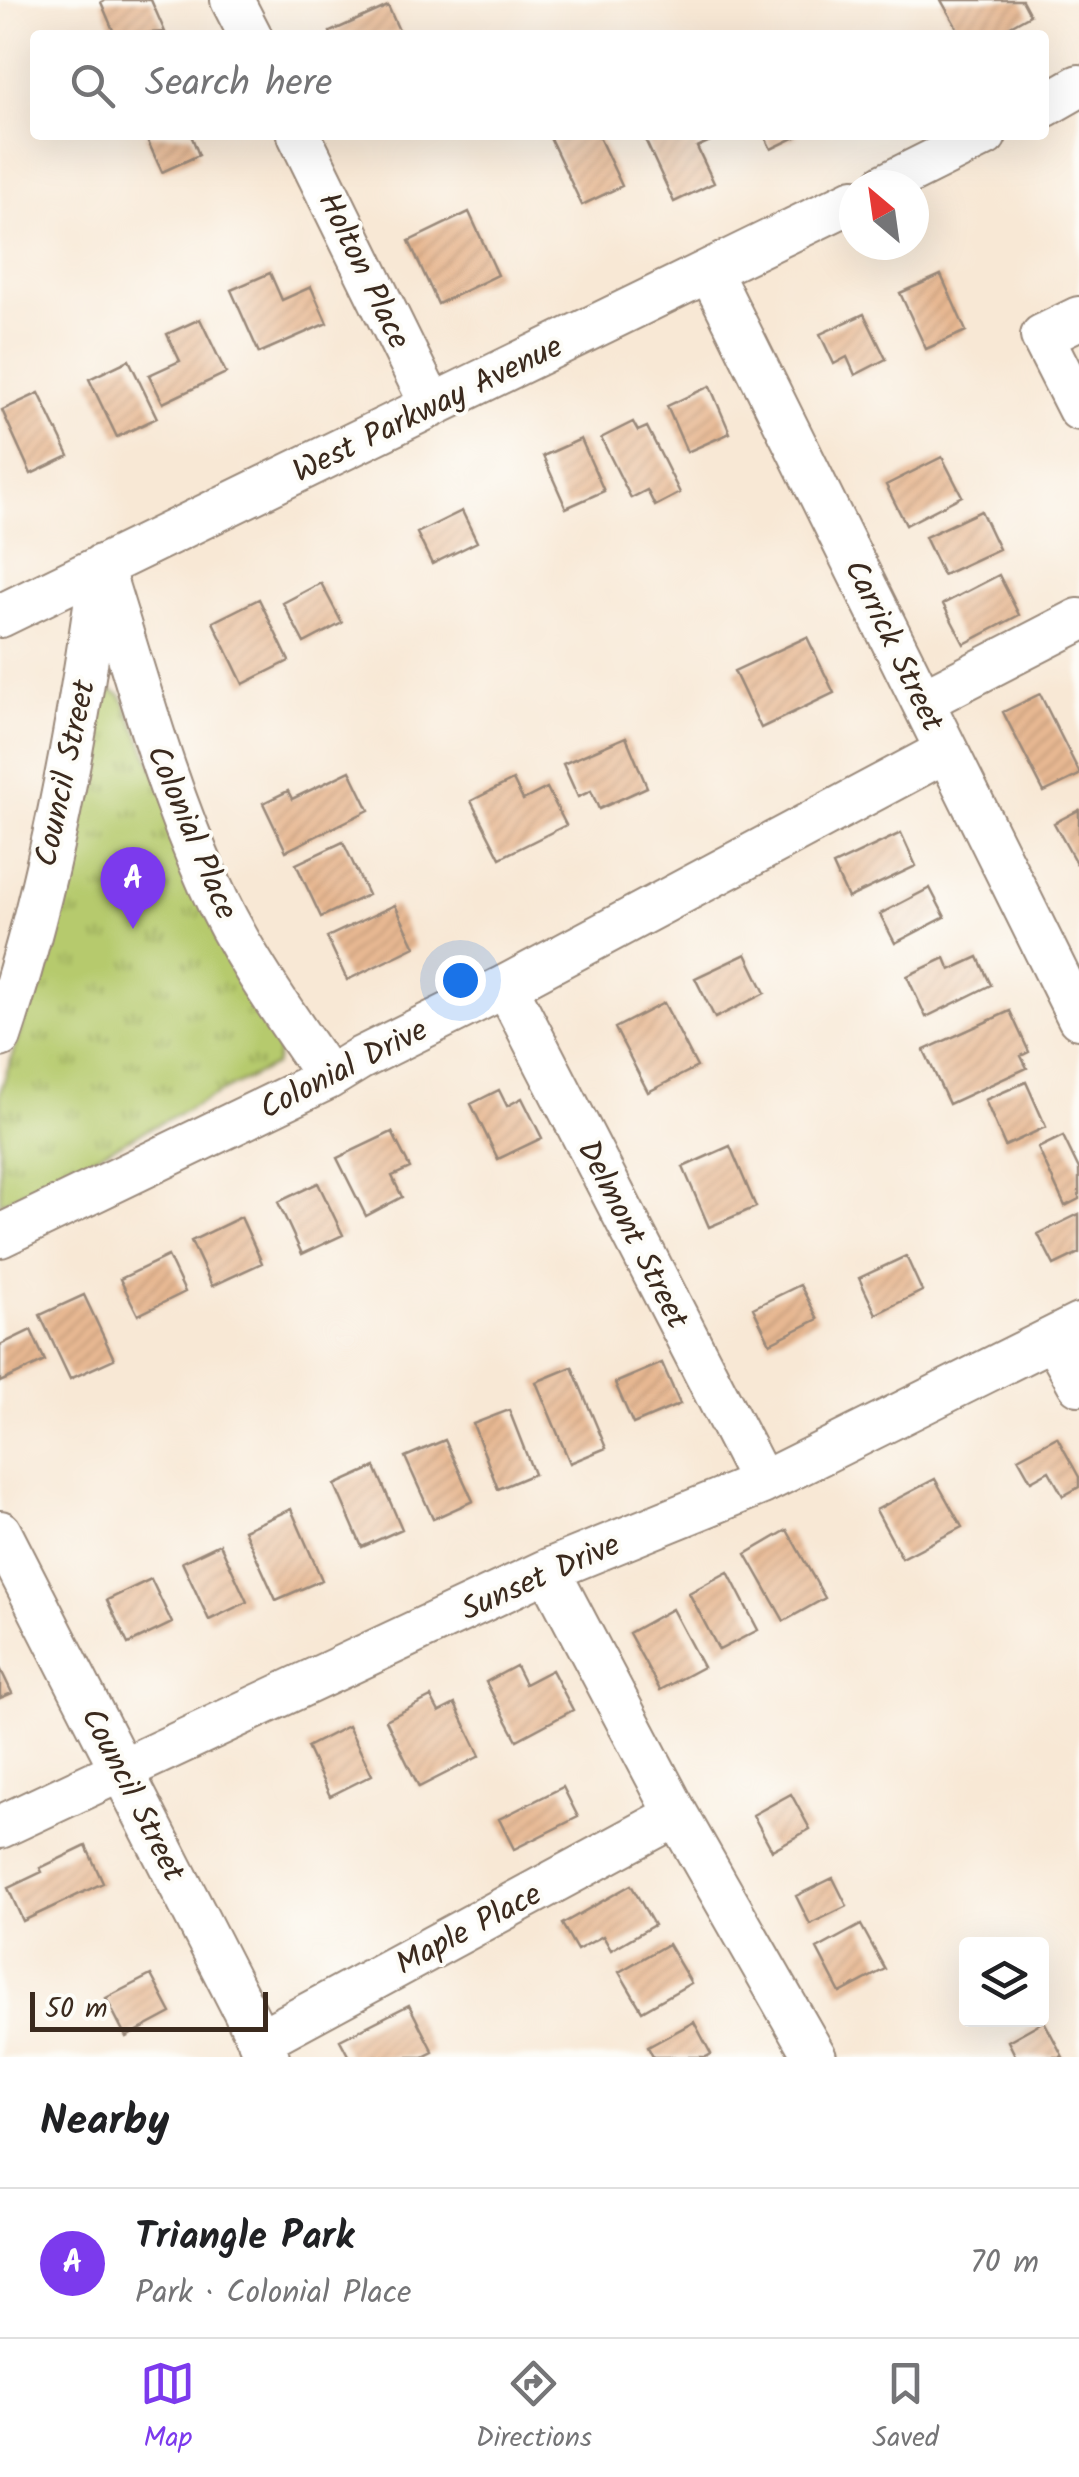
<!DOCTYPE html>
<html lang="en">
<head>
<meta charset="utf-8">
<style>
  body { margin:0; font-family:Kalam,sans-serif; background:#f6f6f6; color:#202124 }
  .controls { position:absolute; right:30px; bottom:30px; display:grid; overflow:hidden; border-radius:10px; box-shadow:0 10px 40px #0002 }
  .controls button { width:90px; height:90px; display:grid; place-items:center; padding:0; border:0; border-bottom:2px solid #e0e0e0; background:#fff; color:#202124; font:50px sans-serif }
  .compass { position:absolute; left:839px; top:170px; width:90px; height:90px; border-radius:50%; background:#fff; box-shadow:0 10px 40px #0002; rotate:331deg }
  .scale { position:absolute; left:30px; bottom:25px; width:238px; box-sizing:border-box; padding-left:10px; border:5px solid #3b2a1e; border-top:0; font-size:28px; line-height:35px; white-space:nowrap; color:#3b2a1e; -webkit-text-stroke:8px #fdfcf7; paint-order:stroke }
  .you { position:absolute; left:460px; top:980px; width:35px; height:35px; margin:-25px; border:8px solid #fff; border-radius:50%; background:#1a73e8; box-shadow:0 0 0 15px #1a73e833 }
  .badge { display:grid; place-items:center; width:65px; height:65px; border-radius:50%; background:#7c3aed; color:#fff; font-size:32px; font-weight:700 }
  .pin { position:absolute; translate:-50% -82px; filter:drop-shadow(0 2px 5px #0008) }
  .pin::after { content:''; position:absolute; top:52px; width:35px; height:30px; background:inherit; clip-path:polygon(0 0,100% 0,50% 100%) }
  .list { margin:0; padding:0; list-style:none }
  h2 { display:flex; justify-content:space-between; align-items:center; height:130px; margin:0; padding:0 40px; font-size:42px }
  h2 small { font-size:32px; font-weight:400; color:#757577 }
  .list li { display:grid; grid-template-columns:65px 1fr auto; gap:30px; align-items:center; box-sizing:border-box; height:150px; padding:0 40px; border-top:2px solid #e0e0e0 }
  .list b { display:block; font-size:38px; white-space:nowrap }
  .list p { margin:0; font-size:32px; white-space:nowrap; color:#757577 }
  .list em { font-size:32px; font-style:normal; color:#757577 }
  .icon { flex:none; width:55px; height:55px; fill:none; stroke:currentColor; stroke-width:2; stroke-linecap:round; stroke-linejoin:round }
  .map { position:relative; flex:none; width:1079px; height:2057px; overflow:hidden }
  .search { position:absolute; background:#fff; box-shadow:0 10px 40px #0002; left:30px; right:30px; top:30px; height:110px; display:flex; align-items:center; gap:25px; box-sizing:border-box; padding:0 35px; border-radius:10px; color:#757577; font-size:38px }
  .sheet { height:280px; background:#fff }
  nav { display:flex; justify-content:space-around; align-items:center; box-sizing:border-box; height:140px; border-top:2px solid #e0e0e0; background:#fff; font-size:28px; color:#757577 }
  nav a { display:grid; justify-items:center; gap:5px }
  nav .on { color:#7c3aed }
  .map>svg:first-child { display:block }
  .park { fill:url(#park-tufts); stroke:#787a46; stroke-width:2.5 }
  .building { fill:url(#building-hatch) }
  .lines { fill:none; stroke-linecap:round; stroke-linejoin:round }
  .minor-casing { stroke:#9a897a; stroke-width:46 }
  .minor { stroke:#fff; stroke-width:42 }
  .labels { text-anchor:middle; stroke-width:8; stroke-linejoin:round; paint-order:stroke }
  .street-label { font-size:32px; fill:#3b2a1e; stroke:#fdfcf7 }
</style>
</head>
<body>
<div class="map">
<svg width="1079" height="2057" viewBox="0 0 1079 2057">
  <defs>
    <pattern id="park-tufts" width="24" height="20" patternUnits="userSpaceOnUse" patternTransform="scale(2.5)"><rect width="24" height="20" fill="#b6ca6d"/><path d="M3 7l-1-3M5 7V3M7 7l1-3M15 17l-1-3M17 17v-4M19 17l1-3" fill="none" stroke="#95a459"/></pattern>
    <pattern id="building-hatch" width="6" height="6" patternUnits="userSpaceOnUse" patternTransform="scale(2.5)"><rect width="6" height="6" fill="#e7b892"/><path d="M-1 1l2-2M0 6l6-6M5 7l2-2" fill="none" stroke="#c79e7d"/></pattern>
  </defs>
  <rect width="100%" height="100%" fill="#fdfcf7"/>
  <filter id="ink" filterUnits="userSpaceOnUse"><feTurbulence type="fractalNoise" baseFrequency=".01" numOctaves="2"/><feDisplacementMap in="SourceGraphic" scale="20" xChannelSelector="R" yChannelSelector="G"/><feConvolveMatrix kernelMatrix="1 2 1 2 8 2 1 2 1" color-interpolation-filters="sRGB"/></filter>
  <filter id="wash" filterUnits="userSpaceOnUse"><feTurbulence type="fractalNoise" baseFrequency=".0048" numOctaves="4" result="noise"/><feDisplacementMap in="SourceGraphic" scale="40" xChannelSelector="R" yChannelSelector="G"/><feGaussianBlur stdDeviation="2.25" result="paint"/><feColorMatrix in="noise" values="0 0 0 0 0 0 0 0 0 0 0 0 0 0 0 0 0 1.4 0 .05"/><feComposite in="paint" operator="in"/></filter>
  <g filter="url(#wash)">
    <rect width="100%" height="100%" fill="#f8e8d5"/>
    <path class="park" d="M100 685 121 695 279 1049 275 1065 0 1204V1093L38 976Z"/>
    <g id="blocks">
      <path class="building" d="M105 0H151L165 32 115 35 101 2Z
        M941 0H1022L1030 15 994 35H961Z
        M388 6 401 35H331L330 32Z
        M145 135H191L199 155 162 172Z
        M556 135H598L622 186 582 205 550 138Z
        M643 135H723L697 147 714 183 674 202Z
        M764 135H800L771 149Z
        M469 212 498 275 438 304 409 241Z
        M270 273 282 300 311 287 327 323 259 353 231 290Z
        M941 275 966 331 926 349 900 293Z
        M864 314 886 359 855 375 847 357 834 364 820 334Z
        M200 319 226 373 163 403 149 375 180 361 167 334Z
        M129 360 157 418 117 437 89 379Z
        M710 386 730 433 687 452 667 406Z
        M39 393 69 456 31 474 2 410Z
        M633 422 638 431 647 427 680 493 655 506 647 490 631 498 601 438Z
        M581 439 604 491 566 508 543 456Z
        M942 457 962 496 906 525 886 485Z
        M462 511 477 542 432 564 417 533Z
        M981 511 999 549 943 575 925 537Z
        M999 575 1019 615 964 644 943 604Z
        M321 583 342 623 304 643 283 603Z
        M259 599 289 661 243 684 213 622Z
        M807 637 834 693 761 728 734 671Z
        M1040 694 1079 772V775L1044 792 1003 712Z
        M626 737 647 787 599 809 591 791 578 797 563 764Z
        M350 771 369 810 286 851 263 803 288 791 292 799Z
        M513 780 523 800 547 788 566 825 500 858 471 801Z
        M1079 810V861L1076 863 1054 823Z
        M901 833 916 866 848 898 833 865Z
        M343 842 368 895 321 917 296 864Z
        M930 888 945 917 895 943 880 914Z
        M395 905 415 947 347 980 327 937Z
        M746 954 765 993 715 1018 695 978Z
        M978 957 991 985 926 1017 907 976 945 958 950 970Z
        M664 1003 697 1067 648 1092 615 1028Z
        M1010 1011 1029 1052 1021 1056 1027 1068 949 1104 924 1050Z
        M1026 1082 1046 1127 1005 1146 985 1100Z
        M499 1090 507 1106 522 1098 542 1138 498 1159 471 1104Z
        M392 1132 410 1168 392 1176 402 1197 366 1216 337 1158Z
        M1063 1136 1079 1169V1199L1065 1206 1038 1148Z
        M730 1146 756 1207 709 1227 683 1167Z
        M318 1183 343 1235 302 1254 278 1202Z
        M1079 1214V1253L1054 1265 1038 1234Z
        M241 1217 262 1263 212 1286 191 1241Z
        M168 1256 185 1292 138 1315 120 1279Z
        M906 1256 922 1291 876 1314 859 1278Z
        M800 1285 818 1319 770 1343 753 1308Z
        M84 1295 114 1359 70 1379 40 1315Z
        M31 1330 45 1361 0 1382V1345Z
        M662 1363 680 1404 633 1424 615 1383Z
        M572 1367 606 1448 570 1463 536 1382Z
        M509 1410 534 1474 498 1489 473 1424Z
        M1057 1437 1079 1477V1487L1063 1496 1049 1471 1031 1481 1018 1458Z
        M445 1440 473 1501 433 1519 405 1457Z
        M375 1467 402 1529 362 1547 335 1485Z
        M935 1479 962 1527 902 1558 876 1510Z
        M291 1509 322 1580 276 1600 244 1530Z
        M787 1530 825 1598 784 1621 746 1554Z
        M220 1544 247 1602 209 1620 182 1562Z
        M728 1572 758 1630 719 1650 689 1593Z
        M151 1579 172 1623 128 1644 107 1600Z
        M672 1609 703 1667 660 1690 629 1633Z
        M516 1666 525 1684 552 1670 573 1710 517 1740 486 1682Z
        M0 1668 12 1693 0 1698Z
        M431 1697 439 1712 455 1704 480 1756 419 1787 386 1720Z
        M348 1726 372 1775 330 1796 307 1747Z
        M563 1787 578 1817 514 1849 499 1819Z
        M791 1794 810 1829 772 1850 753 1815Z
        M86 1846 103 1883 23 1921 8 1888 42 1872 40 1868Z
        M833 1878 847 1906 810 1924 796 1896Z
        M631 1885 654 1925 611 1950 603 1936 577 1950 562 1924Z
        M861 1925 885 1969 840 1993 817 1949Z
        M668 1944 691 1983 642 2011 619 1972Z
        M151 1975 171 2013 126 2037 106 1998Z
        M409 2005 433 2052 423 2057H349L340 2040Z
        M1044 2021 1063 2057H1016L1008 2041Z
        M694 2022 711 2054 706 2057H653L648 2047Z"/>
    </g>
  </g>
  <g filter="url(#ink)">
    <use href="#blocks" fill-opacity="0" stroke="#9a897a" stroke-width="2.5"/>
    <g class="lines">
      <defs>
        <path id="minor" d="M232 0 250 35
          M1044 106 1079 86
          M299 135 432 406
          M885 185 985 135
          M710 272 1079 1018
          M1079 318 1042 336 1079 409
          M101 566C135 672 163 781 209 883 240 953 285 1015 328 1078
          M0 616 854 200
          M924 700 1079 620
          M506 986 762 1483
          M0 1036C49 889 77 732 99 578
          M0 1236 328 1078 359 1059 506 986 946 751
          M1053 1338 1079 1384
          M0 1532 268 2057
          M548 1570 677 1815 815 2057
          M0 1827 548 1570 762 1483 1079 1325
          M259 2041 677 1815"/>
      </defs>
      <use href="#minor" class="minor-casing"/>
      <use href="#minor" class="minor"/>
    </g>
  </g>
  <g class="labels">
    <g class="street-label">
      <text transform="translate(365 270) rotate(64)" y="11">Holton Place</text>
      <text transform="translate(427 408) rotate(-26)" y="11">West Parkway Avenue</text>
      <text transform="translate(895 645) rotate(64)" y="11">Carrick Street</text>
      <text transform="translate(64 773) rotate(-78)" y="11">Council Street</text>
      <text transform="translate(193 832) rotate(67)" y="11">Colonial Place</text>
      <text transform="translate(343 1068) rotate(-27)" y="11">Colonial Drive</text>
      <text transform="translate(634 1234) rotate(63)" y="11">Delmont Street</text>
      <text transform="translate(540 1576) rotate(-24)" y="11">Sunset Drive</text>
      <text transform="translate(134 1794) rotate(63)" y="11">Council Street</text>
      <text transform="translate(468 1928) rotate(-28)" y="11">Maple Place</text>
    </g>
  </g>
</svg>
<div class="controls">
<button><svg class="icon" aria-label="layers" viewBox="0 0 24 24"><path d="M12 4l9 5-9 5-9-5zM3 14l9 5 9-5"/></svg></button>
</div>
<svg class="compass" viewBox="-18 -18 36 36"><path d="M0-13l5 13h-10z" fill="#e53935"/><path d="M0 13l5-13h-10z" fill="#757577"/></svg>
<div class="scale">50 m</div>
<div class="you"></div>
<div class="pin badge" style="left:133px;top:929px">A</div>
<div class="search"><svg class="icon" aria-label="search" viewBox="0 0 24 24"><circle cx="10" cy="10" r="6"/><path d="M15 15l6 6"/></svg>Search here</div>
</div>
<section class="sheet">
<h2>Nearby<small></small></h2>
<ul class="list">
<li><span class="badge">A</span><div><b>Triangle Park</b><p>Park · Colonial Place</p></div><em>70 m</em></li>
</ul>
</section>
<nav>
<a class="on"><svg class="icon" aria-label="map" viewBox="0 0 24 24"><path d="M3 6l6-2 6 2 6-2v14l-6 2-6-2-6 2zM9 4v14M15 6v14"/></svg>Map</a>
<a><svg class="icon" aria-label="directions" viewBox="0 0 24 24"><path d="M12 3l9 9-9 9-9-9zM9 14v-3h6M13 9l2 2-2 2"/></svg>Directions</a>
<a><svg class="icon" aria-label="saved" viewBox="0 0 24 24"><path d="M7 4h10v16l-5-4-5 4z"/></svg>Saved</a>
</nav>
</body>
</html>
